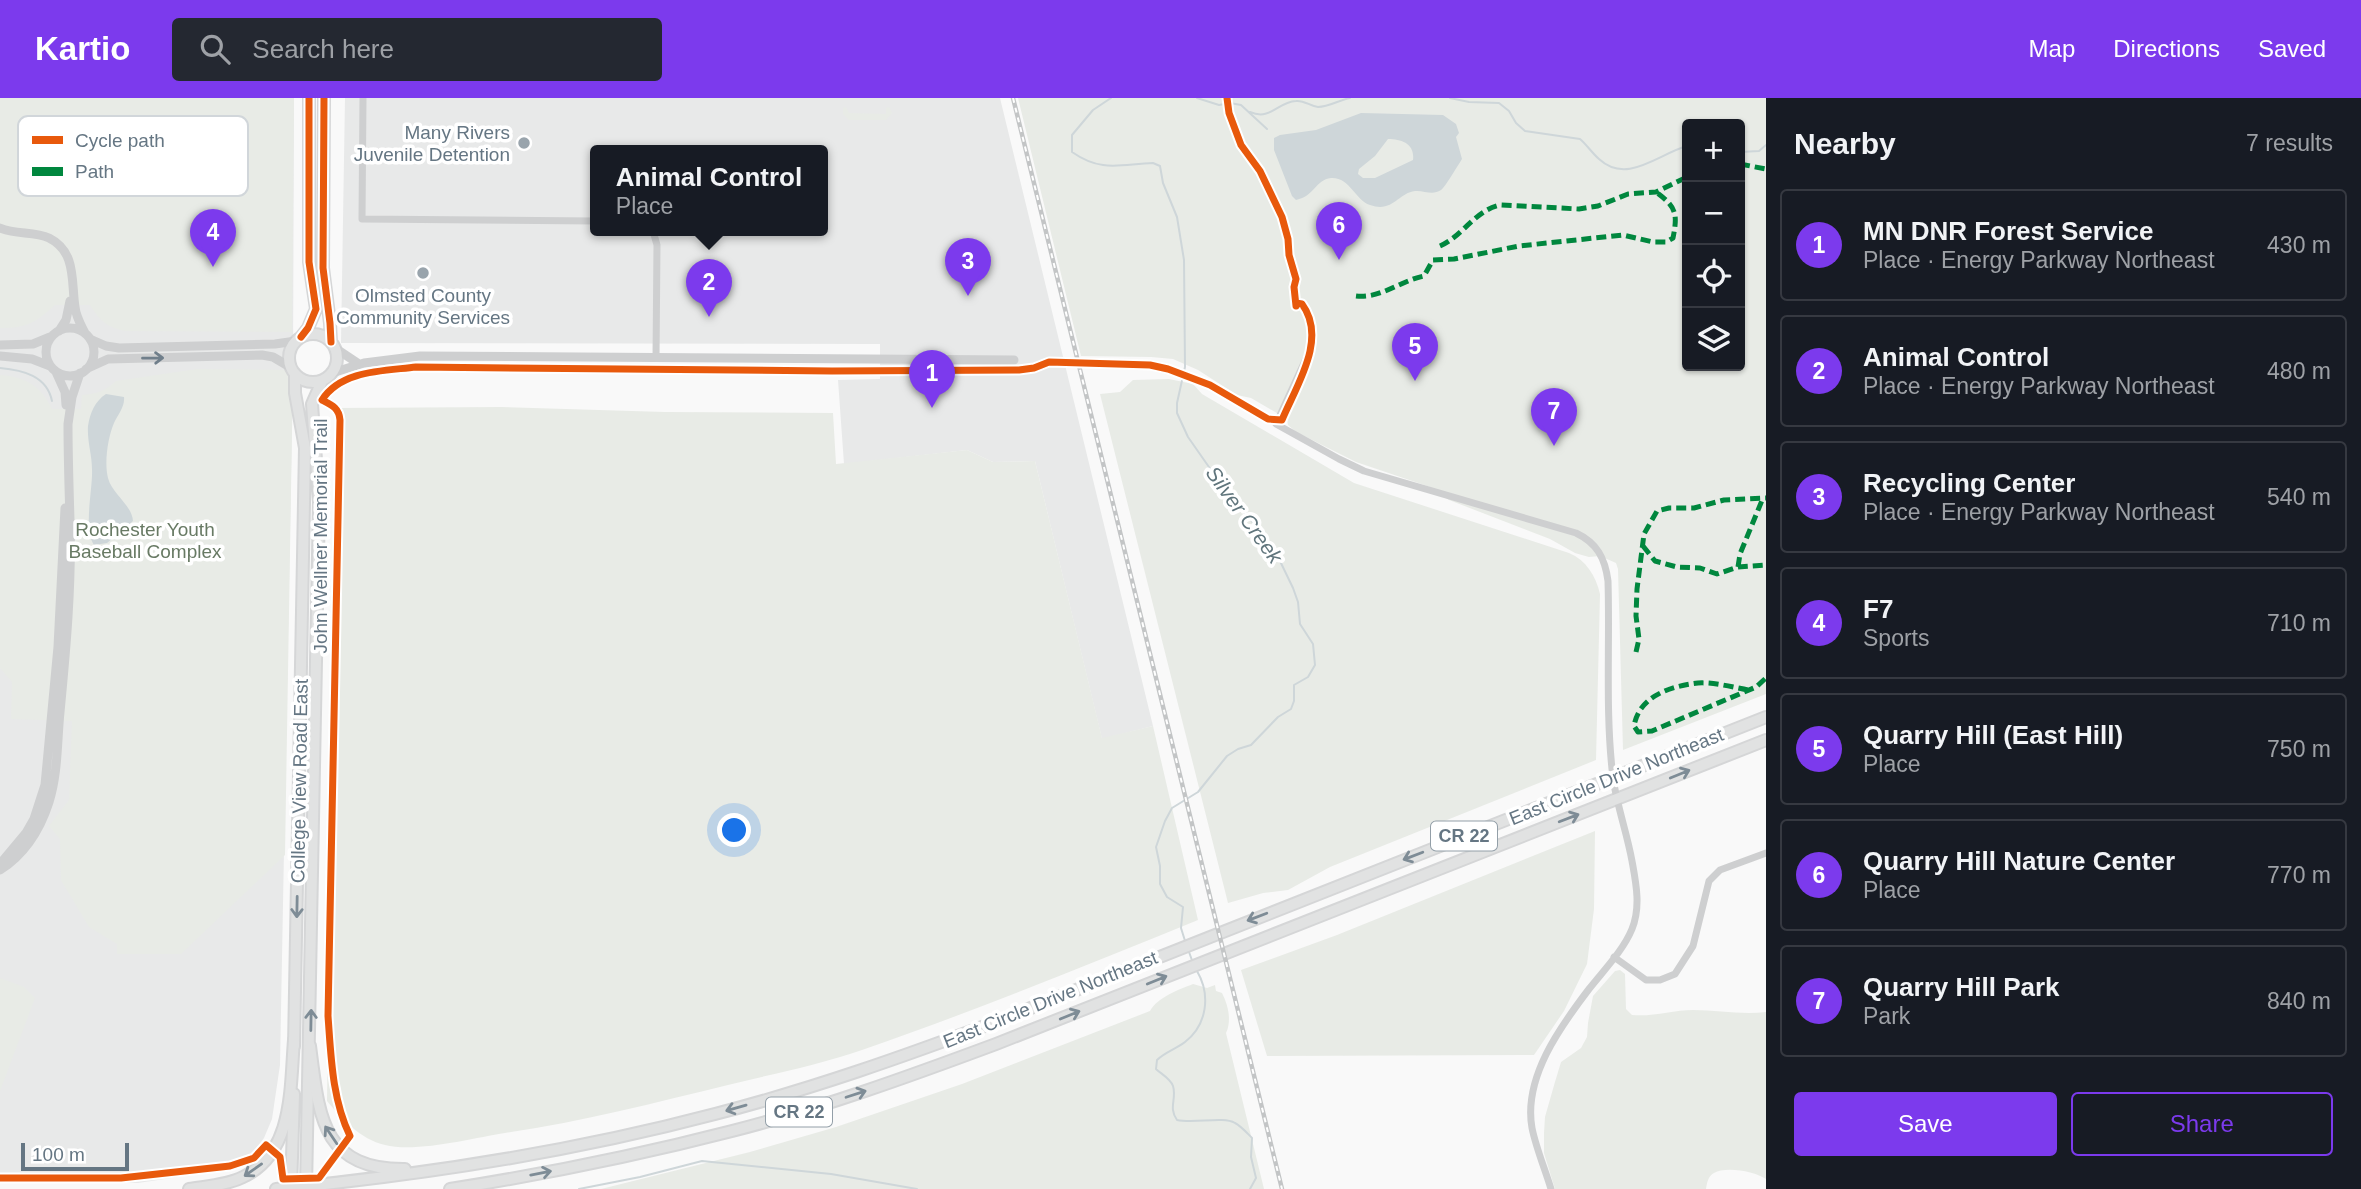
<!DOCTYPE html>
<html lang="en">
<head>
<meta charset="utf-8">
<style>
  body { margin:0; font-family:Helvetica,sans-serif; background:#242831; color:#f1f3f6 }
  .controls { position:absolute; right:21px; top:21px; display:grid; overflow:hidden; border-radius:7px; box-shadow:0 2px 5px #0004 }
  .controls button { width:63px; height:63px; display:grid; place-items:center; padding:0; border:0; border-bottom:2px solid #363941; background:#171b24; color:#f1f3f6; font:35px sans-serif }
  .scale { position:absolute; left:21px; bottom:18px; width:108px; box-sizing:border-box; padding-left:7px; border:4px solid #657683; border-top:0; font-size:19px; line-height:24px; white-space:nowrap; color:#657683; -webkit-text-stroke:5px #fff; paint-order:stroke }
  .you { position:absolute; left:735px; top:733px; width:24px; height:24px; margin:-18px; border:5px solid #fff; border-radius:50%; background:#1a73e8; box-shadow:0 0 0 10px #1a73e833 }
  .badge { display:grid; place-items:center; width:46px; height:46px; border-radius:50%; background:#7c3aed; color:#fff; font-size:23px; font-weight:700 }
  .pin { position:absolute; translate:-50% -58px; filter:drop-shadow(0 2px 4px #0008) }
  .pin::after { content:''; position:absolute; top:37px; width:24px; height:21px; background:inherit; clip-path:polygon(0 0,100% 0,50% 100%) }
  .popup { position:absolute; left:590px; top:47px; width:238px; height:91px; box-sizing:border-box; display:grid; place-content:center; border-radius:7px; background:#171b24; filter:drop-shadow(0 2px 5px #0005); font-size:23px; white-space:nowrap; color:#9ea1a6 }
  .popup b { font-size:26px; color:#f1f3f6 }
  .popup::after { content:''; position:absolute; left:50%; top:100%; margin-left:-14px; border:14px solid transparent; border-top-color:#171b24 }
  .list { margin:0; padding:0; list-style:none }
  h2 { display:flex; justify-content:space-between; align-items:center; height:91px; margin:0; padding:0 28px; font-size:30px }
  h2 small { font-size:23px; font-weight:400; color:#9ea1a6 }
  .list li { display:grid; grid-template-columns:46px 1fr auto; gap:21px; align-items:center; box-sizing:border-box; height:112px; margin:0 14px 14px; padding:0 14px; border:2px solid #363941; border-radius:7px }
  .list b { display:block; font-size:26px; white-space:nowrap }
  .list p { margin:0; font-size:23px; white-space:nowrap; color:#9ea1a6 }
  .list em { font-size:23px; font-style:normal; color:#9ea1a6 }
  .actions { display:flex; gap:14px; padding:21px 28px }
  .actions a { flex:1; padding:16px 0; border:2px solid #7c3aed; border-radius:7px; text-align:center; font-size:24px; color:#7c3aed }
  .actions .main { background:#7c3aed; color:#fff }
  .icon { flex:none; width:38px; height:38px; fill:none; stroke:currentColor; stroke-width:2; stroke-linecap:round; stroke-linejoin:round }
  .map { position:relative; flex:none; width:1766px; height:1091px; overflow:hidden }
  header { display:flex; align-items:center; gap:42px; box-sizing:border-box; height:98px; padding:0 35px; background:#7c3aed; color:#fff }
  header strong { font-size:33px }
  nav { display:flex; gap:38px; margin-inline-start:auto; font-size:24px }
  .search { width:490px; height:63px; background:#242831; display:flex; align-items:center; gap:18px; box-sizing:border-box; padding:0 24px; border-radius:7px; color:#9ea1a6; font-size:26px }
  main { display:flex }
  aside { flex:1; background:#171b24 }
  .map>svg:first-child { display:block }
  .built { fill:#e8e9e9; fill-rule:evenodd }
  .green { fill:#e8ebe6; fill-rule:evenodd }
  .water { fill:#ced6d9; fill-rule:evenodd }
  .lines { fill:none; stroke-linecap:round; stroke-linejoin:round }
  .stream { stroke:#ced6d9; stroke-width:2 }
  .secondary-casing { stroke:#d5d6d7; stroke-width:14 }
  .primary-casing { stroke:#d5d6d7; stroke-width:14 }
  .minor { stroke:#cecfd0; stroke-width:7 }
  .tertiary { stroke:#cecfd0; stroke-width:9 }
  .secondary { stroke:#e1e2e2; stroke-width:10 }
  .primary { stroke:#e1e2e2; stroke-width:10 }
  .rail-casing { stroke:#c3c5c6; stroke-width:4.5 }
  .rail { stroke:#fff; stroke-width:2; stroke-dasharray:5; stroke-linecap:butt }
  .quiet { stroke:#00873e; stroke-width:5; stroke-dasharray:10 5; stroke-linecap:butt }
  .cycleway-casing { stroke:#fff; stroke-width:11 }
  .cycleway { stroke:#e8590c; stroke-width:7 }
  .oneway { stroke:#707f8b }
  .oneway2 { stroke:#7e8c96 }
  .poi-dot { fill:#99a4ac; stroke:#fff; stroke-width:2.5 }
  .labels { text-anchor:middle; stroke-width:7; stroke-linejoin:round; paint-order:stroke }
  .shield { fill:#fff; stroke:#939fa8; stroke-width:2 }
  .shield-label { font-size:18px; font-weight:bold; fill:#657683 }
  .poi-label { font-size:19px; fill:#657683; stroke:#fff; text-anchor:end }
  .park-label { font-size:19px; fill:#687a64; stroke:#fff }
  .street-label { font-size:19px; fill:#657683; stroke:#fff }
  .water-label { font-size:21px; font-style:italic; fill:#60757c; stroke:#fff }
  .key { fill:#fff; stroke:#d1d6da; stroke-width:2 }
  .key-label { font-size:19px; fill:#657683 }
</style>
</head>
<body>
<header>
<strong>Kartio</strong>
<div class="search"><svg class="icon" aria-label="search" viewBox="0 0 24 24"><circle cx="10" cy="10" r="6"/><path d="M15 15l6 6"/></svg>Search here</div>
<nav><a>Map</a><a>Directions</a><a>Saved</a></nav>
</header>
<main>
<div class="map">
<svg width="1766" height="1091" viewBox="0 0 1766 1091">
  <rect width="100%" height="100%" fill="#f9f9f9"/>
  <path class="built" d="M0 0H294L293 272 280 967 272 1021 264 1040 255 1052 244 1061 219 1071 178 1079 138 1085 0 1082Z
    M345 0H1000L1153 628 1102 641 1035 363 993 364 967 352 844 366 838 282 880 281V246L341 245ZM595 53H823V133H595Z"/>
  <path class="green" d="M0 0H294L292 234 126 233C108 230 100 223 90 207H55C35 225 27 230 0 230Z
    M1018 0H1766V596L1623 652 1618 471 1616 465 1600 458 1589 459 1575 455 1550 441 1449 402 1430 389 1356 364 1296 334 1288 327 1287 321 1251 300 1237 297 1198 272 1173 261 1151 259 1081 258ZM1687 26H1740V268H1687Z
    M846 9 849 15 886 16V10L889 9 892 15 886 22H849L843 16V10Z
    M197 271 293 272 285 757 181 856H117V846L89 829 61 782 60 741 49 728 69 702 72 623 11 621 12 584 0 570V277C26 279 41 288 52 311H81L82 297C97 296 105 293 116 283Z
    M1169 281 1193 286 1202 296 1354 385 1569 455C1586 462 1596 478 1600 496L1596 662 1330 769 1288 792 1263 795 1228 805 1100 296 1120 294 1133 282Z
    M502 309 665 314 833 315 836 366 967 352 993 364 1035 363 1102 640 1153 628 1198 822C1087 867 975 913 862 952 819 967 772 976 728 987 654 1005 581 1024 505 1035 473 1040 416 1055 385 1047 360 1041 342 1021 327 1003L337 310Z
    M1595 733 1594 811 1587 866 1564 913 1534 957 1267 958 1241 872 1337 837Z
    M1620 872 1625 876 1626 911 1632 917C1653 919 1673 912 1693 912 1718 912 1741 917 1766 914V1081C1755 1073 1725 1068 1714 1075 1708 1078 1707 1085 1706 1091H1555L1544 1055V1035L1545 1019 1555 984 1561 964 1581 950 1587 939 1588 925 1593 898 1615 873Z
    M0 880 24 889 35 900 0 993Z
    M1193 886 1207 890 1215 887 1216 893 1222 895C1228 907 1232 922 1226 935L1264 1091H601L750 1054 836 1029 962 986 1150 913C1158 899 1178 892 1193 886Z"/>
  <path class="water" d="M1361 15 1443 17 1456 26 1459 35 1456 39 1462 61C1460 64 1444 91 1441 92 1432 98 1424 92 1415 93 1398 95 1393 115 1370 107 1355 102 1350 79 1331 80 1315 82 1315 98 1296 102L1292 98 1274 52V40L1280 37 1316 32ZM1388 41C1402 41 1415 46 1413 62L1375 80H1363L1358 76 1359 71 1375 58Z
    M106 296 124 299C125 309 118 316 114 325 108 339 104 364 108 380 112 396 132 407 133 423L107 445 94 447C83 431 93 391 92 371 92 357 87 343 88 328 90 315 95 303 106 296Z"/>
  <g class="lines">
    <path class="stream" d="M1111 0 1093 12 1072 37V54C1102 75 1121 66 1153 65L1160 68 1163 85 1177 119 1184 162 1185 269 1177 305V315L1188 339 1225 392 1227 400 1248 418 1279 461 1293 490 1298 504 1300 526 1313 546 1315 567 1308 579 1294 587V603L1291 611 1278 619 1251 647 1238 651 1227 658 1198 694 1172 710 1165 723 1156 749 1160 768V786L1167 799 1183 809 1181 830 1186 846
      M1197 0 1219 7 1230 5 1241 7 1267 31
      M1450 0 1469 4 1499 5 1509 13 1516 25 1525 33 1580 41C1587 47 1592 55 1599 61 1627 87 1658 56 1687 48
      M1250 14C1271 23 1277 4 1296 3 1304 2 1310 8 1318 9 1329 9 1339 2 1350 0
      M1740 54 1759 53 1766 47
      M0 270C23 272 47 278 52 303
      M1189 854 1193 865
      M1197 873C1211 897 1207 927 1185 944 1176 951 1165 954 1157 962L1156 971C1161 976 1170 980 1173 988 1177 1000 1168 1010 1177 1022 1194 1026 1223 1018 1235 1025 1241 1028 1247 1035 1252 1040L1251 1059 1256 1080 1250 1091
      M579 1091 640 1079 702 1063 831 1076 917 1091"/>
    <defs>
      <path id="secondary" d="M324 0 323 170 330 225 331 244
        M289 260a24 24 0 1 1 48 0a24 24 0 1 1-48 0Z
        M301 239 308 230 316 211 309 164V0
        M294 948 305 350 295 295V276
        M291 1091 294 996
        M306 1091 319 404 312 306 322 283"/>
      <path id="primary" d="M310 948C319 1015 320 1072 405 1071
        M189 1091C207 1088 227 1087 243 1079 294 1055 290 990 294 942
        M276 1091C424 1077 571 1054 715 1016 812 991 905 958 998 923L1766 619
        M450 1091C545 1076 639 1057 732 1033 822 1010 910 978 996 946L1766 642"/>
    </defs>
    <use href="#secondary" class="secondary-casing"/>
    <use href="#primary" class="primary-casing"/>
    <path class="minor" d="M363 0 362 121 595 123
      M653 133 657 147 656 260
      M1310 240V252L1276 326 1339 361 1364 373 1576 435C1597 445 1605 460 1608 483 1610 548 1605 614 1613 680 1617 708 1627 735 1632 763 1636 785 1641 809 1632 831 1623 853 1603 873 1589 891 1560 929 1523 980 1532 1030 1536 1050 1545 1071 1551 1091
      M1614 859 1646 882H1660L1675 876 1693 848 1709 783 1720 772 1766 755"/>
    <path class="tertiary" d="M0 130C16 137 34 133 49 140 77 154 71 184 75 209 76 219 81 227 85 235
      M46 254a24 24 0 1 1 48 0a24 24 0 1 1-48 0Z
      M59 233 66 222 70 203
      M90 241 106 248 119 250 275 246 296 243
      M0 247 33 246 50 239
      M335 250 359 266
      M0 258 32 261 50 268
      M86 271 108 261 262 257 273 259 290 269
      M56 274 65 294 66 307
      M332 275 364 265 420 258 1014 262
      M0 766 26 735 34 721 45 687 58 549 65 410
      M0 772C25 756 40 732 49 704 58 676 57 644 60 614 66 551 72 486 70 422 69 390 68 358 68 326L72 299 80 275"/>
    <use href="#secondary" class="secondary"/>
    <use href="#primary" class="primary"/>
    <defs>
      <path id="rail" d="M1013 0 1282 1091"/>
    </defs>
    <use href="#rail" class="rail-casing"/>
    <use href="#rail" class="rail"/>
    <path class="quiet" d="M1740 66 1766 71
      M1440 148C1463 138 1474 113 1500 107L1579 111 1598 108 1628 96 1656 94 1687 79
      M1356 198C1380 201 1400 183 1424 178L1433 162 1454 161 1519 148 1623 137 1653 144H1666L1673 140C1678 115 1676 109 1656 94
      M1643 448 1655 463 1677 469 1700 470 1717 476 1738 469 1766 467
      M1738 469 1740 456 1763 400
      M1636 554 1639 541 1636 518 1637 491 1644 436 1657 413 1669 410H1694L1724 402 1766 400
      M1748 592C1732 589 1714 584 1698 585 1671 588 1639 598 1634 628L1638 634 1652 633 1756 589 1766 580"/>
    <defs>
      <path id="cycleway" d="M324 0 323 170 330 225 331 244
        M1227 0 1229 15 1241 47 1260 73 1282 119 1288 141 1289 157 1296 181 1294 189 1296 208
        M301 239 308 230 316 211 309 164V0
        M0 1080H121L230 1068 254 1060 266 1047 280 1059 283 1081 319 1080 350 1038C332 1001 331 958 328 918L340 322C339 310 332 307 322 302 341 272 384 273 416 269L832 273 1019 272 1034 270 1049 264 1150 267 1168 271 1210 287 1268 321 1282 322C1296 288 1328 241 1302 206L1296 205"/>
    </defs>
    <use href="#cycleway" class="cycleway-casing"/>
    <use href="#cycleway" class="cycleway"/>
  </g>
  <defs><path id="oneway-shaft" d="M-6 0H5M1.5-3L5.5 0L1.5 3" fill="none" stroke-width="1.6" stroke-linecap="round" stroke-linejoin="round" transform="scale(1.75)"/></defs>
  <use class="oneway" href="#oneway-shaft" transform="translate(153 260) rotate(-1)"/>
  <g class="oneway2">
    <use href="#oneway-shaft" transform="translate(1680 676) rotate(-22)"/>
    <use href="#oneway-shaft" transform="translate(1569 720) rotate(-21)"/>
    <use href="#oneway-shaft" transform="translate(1413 758) rotate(159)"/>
    <use href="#oneway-shaft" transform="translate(297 809) rotate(91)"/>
    <use href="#oneway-shaft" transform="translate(1257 819) rotate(159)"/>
    <use href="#oneway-shaft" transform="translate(1157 882) rotate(-22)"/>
    <use href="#oneway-shaft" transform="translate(1070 917) rotate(-22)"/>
    <use href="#oneway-shaft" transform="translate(311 922) rotate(-89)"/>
    <use href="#oneway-shaft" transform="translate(856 996) rotate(-18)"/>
    <use href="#oneway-shaft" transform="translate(736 1010) rotate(164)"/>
    <use href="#oneway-shaft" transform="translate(331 1037) rotate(-124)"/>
    <use href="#oneway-shaft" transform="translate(253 1072) rotate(145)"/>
    <use href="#oneway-shaft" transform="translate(541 1075) rotate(-11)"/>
  </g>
  <g class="poi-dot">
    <circle cx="524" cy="45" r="7"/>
    <circle cx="423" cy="175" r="7"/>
  </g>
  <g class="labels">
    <g class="shield">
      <rect x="1431" y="723.5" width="66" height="29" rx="5"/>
      <rect x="766" y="999.5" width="66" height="29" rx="5"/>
    </g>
    <g class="shield-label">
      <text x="1464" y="744">CR 22</text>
      <text x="799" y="1020">CR 22</text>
    </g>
    <g class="poi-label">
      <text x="510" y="41">Many Rivers<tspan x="510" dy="22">Juvenile Detention</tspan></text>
      <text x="423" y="204" text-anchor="middle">Olmsted County<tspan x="423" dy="22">Community Services</tspan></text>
    </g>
    <g class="park-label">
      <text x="145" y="438">Rochester Youth<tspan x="145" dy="22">Baseball Complex</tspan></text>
    </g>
    <g class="street-label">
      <text transform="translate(320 438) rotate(-90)" y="7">John Wellner Memorial Trail</text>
      <text transform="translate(1616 678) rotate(-22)" y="7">East Circle Drive Northeast</text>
      <text transform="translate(299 683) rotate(-89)" y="7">College View Road East</text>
      <text transform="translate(1050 901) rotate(-22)" y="7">East Circle Drive Northeast</text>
    </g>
    <g class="water-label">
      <text transform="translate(1244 417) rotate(54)" y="7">Silver Creek</text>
    </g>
  </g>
  <rect x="18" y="18" width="230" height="80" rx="10" class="key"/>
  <rect x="32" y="38" width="31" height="8" fill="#e8590c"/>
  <rect x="32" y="69" width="31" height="9" fill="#00873e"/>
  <g class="key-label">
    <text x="75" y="49">Cycle path</text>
    <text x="75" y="80">Path</text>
  </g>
</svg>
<div class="controls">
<button>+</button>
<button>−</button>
<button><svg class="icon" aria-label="locate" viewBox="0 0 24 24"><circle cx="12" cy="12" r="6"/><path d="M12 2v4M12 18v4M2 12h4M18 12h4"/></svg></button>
<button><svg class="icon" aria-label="layers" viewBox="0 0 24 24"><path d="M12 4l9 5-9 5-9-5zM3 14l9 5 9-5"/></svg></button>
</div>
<div class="scale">100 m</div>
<div class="you"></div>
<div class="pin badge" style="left:932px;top:310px">1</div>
<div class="pin badge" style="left:709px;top:219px">2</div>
<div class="popup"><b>Animal Control</b>Place</div>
<div class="pin badge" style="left:968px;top:198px">3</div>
<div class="pin badge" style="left:213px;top:169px">4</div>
<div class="pin badge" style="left:1415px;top:283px">5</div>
<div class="pin badge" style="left:1339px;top:162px">6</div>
<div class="pin badge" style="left:1554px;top:348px">7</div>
</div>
<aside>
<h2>Nearby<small>7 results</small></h2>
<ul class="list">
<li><span class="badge">1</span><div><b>MN DNR Forest Service</b><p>Place · Energy Parkway Northeast</p></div><em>430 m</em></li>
<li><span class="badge">2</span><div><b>Animal Control</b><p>Place · Energy Parkway Northeast</p></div><em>480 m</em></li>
<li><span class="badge">3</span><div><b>Recycling Center</b><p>Place · Energy Parkway Northeast</p></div><em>540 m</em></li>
<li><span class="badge">4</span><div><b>F7</b><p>Sports</p></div><em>710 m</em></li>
<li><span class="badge">5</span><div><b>Quarry Hill (East Hill)</b><p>Place</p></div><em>750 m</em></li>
<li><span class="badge">6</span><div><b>Quarry Hill Nature Center</b><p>Place</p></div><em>770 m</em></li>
<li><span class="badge">7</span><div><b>Quarry Hill Park</b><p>Park</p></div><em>840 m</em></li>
</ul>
<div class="actions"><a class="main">Save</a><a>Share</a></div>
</aside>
</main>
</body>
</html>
